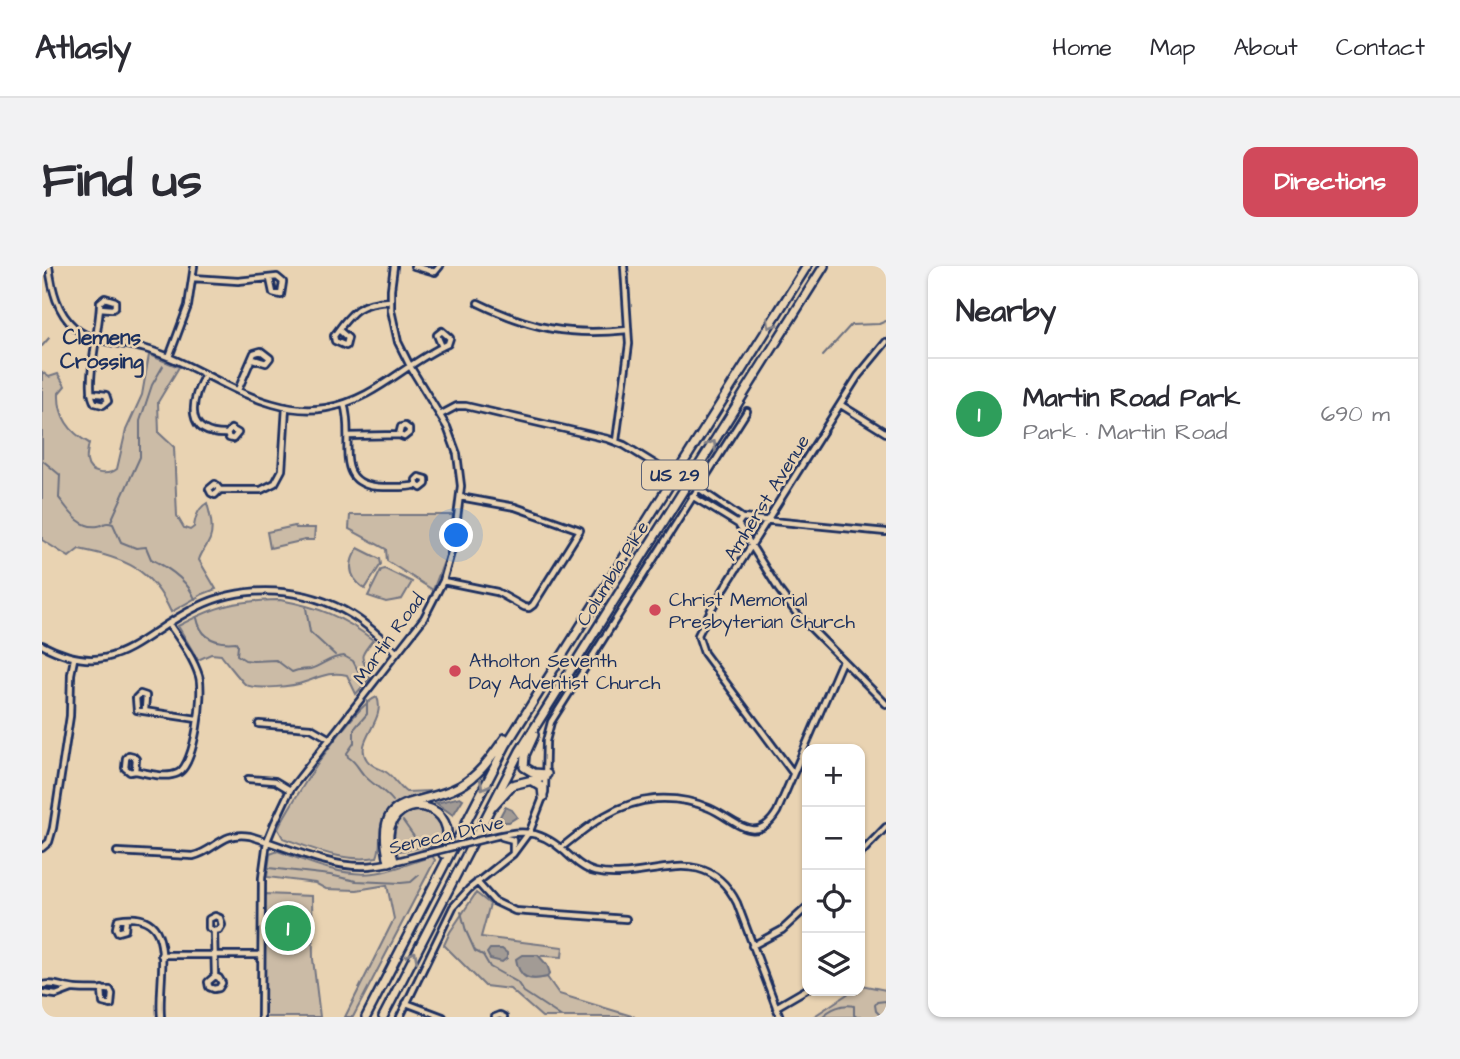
<!DOCTYPE html>
<html lang="en">
<head>
<meta charset="utf-8">
<style>
  body { margin:0; font-family:"Architects Daughter",sans-serif; background:#f2f2f3; color:#2b2b33 }
  .controls { position:absolute; right:21px; bottom:21px; display:grid; overflow:hidden; border-radius:14px; box-shadow:0 2px 5px #0004 }
  .controls button { width:63px; height:63px; display:grid; place-items:center; padding:0; border:0; border-bottom:2px solid #e1e1e2; background:#fff; color:#2b2b33; font:35px sans-serif }
  .you { position:absolute; left:415px; top:270px; width:24px; height:24px; margin:-18px; border:5px solid #fff; border-radius:50%; background:#1a73e8; box-shadow:0 0 0 10px #1a73e833 }
  .badge { display:grid; place-items:center; width:46px; height:46px; border-radius:50%; background:#d1495b; color:#fff; font-size:23px; font-weight:700 }
  .pin { position:absolute; translate:-50% -50%; border:4px solid #fff; box-shadow:0 2px 7px #0006 }
  .list { margin:0; padding:0; list-style:none }
  h2 { display:flex; justify-content:space-between; align-items:center; height:91px; margin:0; padding:0 28px; font-size:30px }
  h2 small { font-size:23px; font-weight:400; color:#7c7c81 }
  .list li { display:grid; grid-template-columns:46px 1fr auto; gap:21px; align-items:center; box-sizing:border-box; height:112px; padding:0 28px; border-top:2px solid #e1e1e2 }
  .list b { display:block; font-size:26px; white-space:nowrap }
  .list p { margin:0; font-size:23px; white-space:nowrap; color:#7c7c81 }
  .list em { font-size:23px; font-style:normal; color:#7c7c81 }
  .icon { flex:none; width:38px; height:38px; fill:none; stroke:currentColor; stroke-width:2; stroke-linecap:round; stroke-linejoin:round }
  .map { position:relative; flex:none; width:844px; height:751px; overflow:hidden; border-radius:14px }
  header { display:flex; align-items:center; gap:42px; box-sizing:border-box; height:98px; padding:0 35px; background:#fff; border-bottom:2px solid #e1e1e2 }
  header strong { font-size:33px }
  nav { display:flex; gap:38px; margin-inline-start:auto; font-size:24px }
  .intro { display:flex; align-items:center; justify-content:space-between; box-sizing:border-box; height:168px; padding:0 42px }
  h1 { margin:0; font-size:49px }
  .button { padding:18px 32px; border-radius:14px; background:#d1495b; color:#fff; font-size:24px; font-weight:700 }
  main { display:flex; gap:42px; padding:0 42px }
  aside { flex:1; background:#fff; border-radius:14px; box-shadow:0 2px 5px #0004 }
  .map>svg:first-child { display:block }
  .green { fill:#cbbba6; stroke:#737582; stroke-width:2 }
  .water { fill:#a29b95; stroke:#6c707f; stroke-width:2 }
  .lines { fill:none; stroke-linecap:round; stroke-linejoin:round }
  .stream { stroke:#6c707f; stroke-width:2 }
  .minor-casing { stroke:#1b2f5e; stroke-width:10 }
  .highway-casing { stroke:#1b2f5e; stroke-width:12 }
  .minor { stroke:#e9d3b2; stroke-width:4.5 }
  .highway { stroke:#e9d3b2; stroke-width:7 }
  .minor-bridge-casing { stroke:#1b2f5e; stroke-width:10; stroke-linecap:butt }
  .minor-bridge { stroke:#e9d3b2; stroke-width:4.5 }
  .oneway { stroke:#828188 }
  .poi-dot { fill:#d1495b; stroke:#e9d3b2; stroke-width:2.5 }
  .labels { text-anchor:middle; stroke-width:5; stroke-linejoin:round; paint-order:stroke }
  .shield { fill:#e9d3b2; stroke:#596077; stroke-width:2 }
  .shield-label { font-size:18px; font-weight:bold; fill:#1b2f5e }
  .street-label { font-size:19px; fill:#1b2f5e; stroke:#e9d3b2 }
  .poi-label { font-size:19px; fill:#1b2f5e; stroke:#e9d3b2; text-anchor:start }
  .neighbourhood-label { font-size:21px; font-weight:bold; fill:#1b2f5e; stroke:#e9d3b2 }
</style>
</head>
<body>
<header>
<strong>Atlasly</strong>
<nav><a>Home</a><a>Map</a><a>About</a><a>Contact</a></nav>
</header>
<div class="intro"><h1>Find us</h1><a class="button">Directions</a></div>
<main>
<div class="map">
<svg width="844" height="751" viewBox="0 0 844 751">
  <rect width="100%" height="100%" fill="#e9d3b2"/>
  <filter id="ink" filterUnits="userSpaceOnUse"><feTurbulence type="fractalNoise" baseFrequency=".0143" numOctaves="2"/><feDisplacementMap in="SourceGraphic" scale="14" xChannelSelector="R" yChannelSelector="G"/><feConvolveMatrix kernelMatrix="1 2 1 2 8 2 1 2 1" color-interpolation-filters="sRGB"/></filter>
  <g filter="url(#ink)">
    <path class="green" d="M107 89 137 101 116 136 117 167 132 181 135 250 142 262 148 264 152 261C153 252 156 242 165 237 168 248 172 263 168 273 165 281 159 286 157 294L174 323 161 328 129 346C109 302 82 292 37 283L27 291 0 274V106L7 111 16 108 23 120 17 127C16 150 27 166 47 177 46 182 44 190 45 195 47 209 66 210 75 203L84 164 100 129Z
      M308 249H411L404 290 391 324 345 295 344 283 307 263Z
      M253 260 254 262H273L272 274H263L228 282 225 266Z
      M316 282 338 293 339 298 323 323C307 312 305 298 316 282Z
      M343 303 370 316 360 333 344 336 326 330 339 304Z
      M238 334C276 341 300 350 331 374 313 396 322 390 328 412L314 428 305 409C288 405 278 411 263 416 253 420 212 425 203 418 201 417 181 392 179 389L169 388 156 394 136 360C176 339 193 335 238 334Z
      M335 431C345 455 311 475 325 494 330 501 337 502 344 506 352 511 356 520 364 526L387 525C378 533 365 531 356 537 329 553 343 573 335 591 303 597 271 583 241 572L236 563C248 537 311 439 335 431Z
      M374 544C392 545 404 560 401 578L358 585 354 584C350 565 353 548 374 544Z
      M236 585C265 596 300 611 332 607 351 605 371 596 390 590L393 594 311 751H303L352 653 345 619 315 624 284 623 273 617 225 611 228 588Z
      M434 627 448 638 439 671 521 681 520 691 483 689 475 693C479 714 485 715 505 711L517 728 593 751H500L468 723 443 720 402 679 408 666Z
      M222 628 270 630 271 693 278 751H222Z
      M819 719 844 724V751H771L810 725H818Z"/>
    <path class="water" d="M418 531 421 533 411 549 394 537Z
      M463 541 470 544 475 551 467 556H455Z
      M448 683H460L465 687V692L460 696 448 693 445 687Z
      M480 689H496L505 699 508 707 505 711C488 715 477 713 474 693Z"/>
    <g class="lines">
      <path class="stream" d="M0 80 7 72
        M781 90 809 59 837 58 844 55
        M0 194 18 209 17 232C26 243 37 263 56 260 63 259 62 255 71 258L79 276 94 282 104 281 109 293C125 301 146 315 153 333
        M69 255 98 191V155L110 119 121 100
        M264 342 268 366 293 389
        M155 352C159 373 175 378 194 376L196 380 195 389 203 394 211 395 234 394 250 406C257 403 261 404 268 403 281 399 287 391 302 390L311 395 323 418
        M325 435V448L312 463V477L305 487 306 491C314 496 315 501 321 508 329 518 343 524 351 535
        M361 555 373 572
        M227 602 288 609 314 615 359 617 369 616 377 609
        M419 646 424 665 433 685 441 689 448 701 475 716 482 726 520 751
        M780 751C788 743 801 737 812 740V749L815 751
        M840 751 834 745 833 739 835 736 844 735"/>
      <defs>
        <path id="minor" d="M7 0C10 24 15 46 33 62 52 78 81 76 104 83 149 96 187 126 231 138 248 143 267 145 284 142 333 134 363 97 406 78L408 72 400 65 395 69 400 81
          M372 0 393 6 398 0
          M151 12 196 15 235 11 241 16 239 29 231 27 228 13
          M436 37C490 63 526 70 586 64
          M297 64 306 72 304 80 293 75 292 70C310 45 317 36 349 35
          M127 91 146 40 152 0
          M163 108C148 136 142 169 185 168L187 172 191 173 196 167 189 163 185 168
          M196 124 212 87 219 85 228 92 224 97 211 93
          M49 127 64 129 66 135 61 139 53 137C41 124 59 58 58 36L63 32 73 35V41L70 43 58 42
          M302 138C314 173 287 221 342 221 353 221 364 222 375 219L379 222 384 218V213L377 211 374 214 375 219
          M799 139 844 167
          M398 149 415 140H424L566 173 582 179 616 200
          M306 170 357 169 362 171 367 167V163L363 160 359 161 357 169
          M574 175 587 78 582 0
          M656 222 700 252
          M178 224 173 229 169 227 167 223 173 218 178 224H219L233 217 240 204 244 141
          M650 230 696 258 737 324 755 348 844 438
          M696 258 700 252 844 266
          M401 315 455 326 482 341 487 342 491 339 538 264 473 241 418 231
          M0 379C72 417 95 370 155 341 203 317 264 321 310 349 326 359 341 373 355 387
          M103 444 104 430 98 428 94 432 95 444 155 453
          M217 458 269 462 288 473
          M93 505 88 506 83 502 84 492 87 489 91 490 94 493 93 505C105 507 124 513 136 507 153 499 162 427 157 410 151 391 138 374 127 358
          M751 507 662 387 656 369 670 342 816 110 844 76
          M206 513 233 515 248 524
          M460 571 471 574V587
          M442 573C475 565 494 560 522 585 531 593 541 603 553 606 604 618 662 571 695 637L738 751
          M0 582 7 576 11 562 28 450 29 408 32 393
          M519 582C547 559 575 536 614 533 631 532 651 535 667 542 693 553 713 582 735 546L800 395
          M75 586 151 590C174 585 179 565 208 570 242 580 288 602 324 600 348 599 371 590 394 585
          M818 588 844 561
          M435 616 452 635 473 645 584 653
          M84 652 83 664 76 666 74 662 76 653C139 642 115 711 119 751
          M172 665 167 662V653L173 650 178 652 180 659 177 664 172 665 173 710 166 716 167 721 172 723 177 722 180 717 177 712 173 710
          M710 680 740 664 765 641
          M119 689H219
          M0 719C13 716 21 722 33 723 45 724 56 723 68 724L70 728 69 739 61 737 60 723
          M0 727 14 729 30 723
          M364 737 401 751
          M734 741 765 723
          M219 751 220 612 225 575 232 558 248 524 382 352 401 315 412 276 419 220 415 188 405 161 369 102 356 76 349 44V23L352 0
          M358 751 411 641 427 623 471 588 488 565 503 526 504 475 509 456 705 145
          M453 751 458 749 462 751"/>
        <path id="highway" d="M492 469 483 489 482 501 492 507 505 508
          M490 515 500 521 501 531
          M452 539 470 519 503 511
          M352 595C350 586 346 577 347 568 350 524 423 534 401 588
          M347 596C330 524 373 544 418 520 438 509 450 490 463 472
          M324 751 464 479 765 0
          M341 751 478 485 782 0"/>
      </defs>
      <use href="#minor" class="minor-casing"/>
      <use href="#highway" class="highway-casing"/>
      <use href="#minor" class="minor"/>
      <use href="#highway" class="highway"/>
      <defs>
        <path id="minor-bridge" d="M394 585 442 573"/>
      </defs>
      <use href="#minor-bridge" class="minor-bridge-casing"/>
      <use href="#minor-bridge" class="minor-bridge"/>
    </g>
    <defs><path id="oneway-chevron" d="M-2-3.5L2.5 0L-2 3.5" fill="none" stroke-width="1.6" stroke-linecap="round" stroke-linejoin="round" transform="scale(1.75)"/></defs>
    <g class="oneway">
      <use href="#oneway-chevron" transform="translate(729 58) rotate(122)"/>
      <use href="#oneway-chevron" transform="translate(670 179) rotate(-58)"/>
      <use href="#oneway-chevron" transform="translate(442 519) rotate(118)"/>
      <use href="#oneway-chevron" transform="translate(371 690) rotate(-63)"/>
    </g>
  </g>
  <g class="poi-dot">
    <circle cx="613" cy="344" r="7"/>
    <circle cx="413" cy="405" r="7"/>
  </g>
  <g class="labels">
    <rect class="shield" x="600" y="194.5" width="66" height="29" rx="5"/>
    <g class="shield-label">
      <text x="633" y="215">US 29</text>
    </g>
    <g class="street-label">
      <text transform="translate(724 231) rotate(-58)" y="7">Amherst Avenue</text>
      <text transform="translate(570 307) rotate(-58)" y="7">Columbia Pike</text>
      <text transform="translate(346 372) rotate(-54)" y="7">Martin Road</text>
      <text transform="translate(404 568) rotate(-13)" y="7">Seneca Drive</text>
    </g>
    <g class="poi-label">
      <text x="627" y="340">Christ Memorial<tspan x="627" dy="22">Presbyterian Church</tspan></text>
      <text x="427" y="401">Atholton Seventh<tspan x="427" dy="22">Day Adventist Church</tspan></text>
    </g>
    <g class="neighbourhood-label">
      <text x="60" y="78">Clemens<tspan x="60" dy="24">Crossing</tspan></text>
    </g>
  </g>
</svg>
<div class="controls">
<button>+</button>
<button>−</button>
<button><svg class="icon" aria-label="locate" viewBox="0 0 24 24"><circle cx="12" cy="12" r="6"/><path d="M12 2v4M12 18v4M2 12h4M18 12h4"/></svg></button>
<button><svg class="icon" aria-label="layers" viewBox="0 0 24 24"><path d="M12 4l9 5-9 5-9-5zM3 14l9 5 9-5"/></svg></button>
</div>
<div class="you"></div>
<div class="pin badge" style="left:246px;top:662px;background:#2e9e5b">1</div>
</div>
<aside>
<h2>Nearby<small></small></h2>
<ul class="list">
<li><span class="badge" style="background:#2e9e5b">1</span><div><b>Martin Road Park</b><p>Park · Martin Road</p></div><em>690 m</em></li>
</ul>
</aside>
</main>
</body>
</html>
